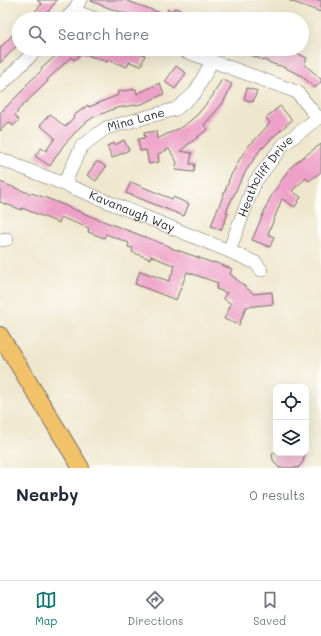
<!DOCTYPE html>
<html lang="en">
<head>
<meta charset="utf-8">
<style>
  body { margin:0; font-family:Mali,sans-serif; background:#f2f2f3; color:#1f2937 }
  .controls { position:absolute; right:12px; bottom:12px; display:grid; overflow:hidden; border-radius:8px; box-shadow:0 4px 16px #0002 }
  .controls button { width:36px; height:36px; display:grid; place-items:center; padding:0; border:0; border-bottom:1px solid #e0e1e3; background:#fff; color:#1f2937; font:20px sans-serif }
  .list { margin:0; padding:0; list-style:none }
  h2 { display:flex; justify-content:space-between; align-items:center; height:52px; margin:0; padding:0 16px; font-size:17px }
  h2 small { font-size:13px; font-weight:400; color:#747a83 }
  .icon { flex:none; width:22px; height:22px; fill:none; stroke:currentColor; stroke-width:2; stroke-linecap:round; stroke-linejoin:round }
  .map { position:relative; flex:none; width:321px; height:468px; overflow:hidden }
  .search { position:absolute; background:#fff; box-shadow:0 4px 16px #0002; left:12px; right:12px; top:12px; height:44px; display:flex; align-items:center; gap:10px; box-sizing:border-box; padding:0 14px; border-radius:22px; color:#747a83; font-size:15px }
  .sheet { height:112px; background:#fff }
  nav { display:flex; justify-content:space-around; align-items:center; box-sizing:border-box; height:56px; border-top:1px solid #e0e1e3; background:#fff; font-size:11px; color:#747a83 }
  nav a { display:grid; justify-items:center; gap:2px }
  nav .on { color:#0f766e }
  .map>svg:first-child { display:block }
  .building { fill:#eea1c8 }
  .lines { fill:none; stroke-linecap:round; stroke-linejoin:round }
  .minor-casing { stroke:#706d64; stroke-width:14 }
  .major-casing { stroke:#706d64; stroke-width:18 }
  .minor { stroke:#fff; stroke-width:13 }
  .major { stroke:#f2c26a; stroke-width:16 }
  .labels { text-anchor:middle; stroke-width:3; stroke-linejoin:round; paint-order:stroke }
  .street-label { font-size:12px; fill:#2b2b2b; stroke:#fdfcf7 }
</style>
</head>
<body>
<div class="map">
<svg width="321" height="468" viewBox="0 0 321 468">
  <rect width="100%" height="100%" fill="#fdfcf7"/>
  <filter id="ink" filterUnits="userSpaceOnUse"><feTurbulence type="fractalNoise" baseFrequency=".025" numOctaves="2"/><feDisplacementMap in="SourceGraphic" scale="8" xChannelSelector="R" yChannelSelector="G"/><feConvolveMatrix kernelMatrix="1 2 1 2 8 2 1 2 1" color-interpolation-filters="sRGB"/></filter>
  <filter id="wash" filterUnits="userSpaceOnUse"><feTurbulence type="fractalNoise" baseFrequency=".012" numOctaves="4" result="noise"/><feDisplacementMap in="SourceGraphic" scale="16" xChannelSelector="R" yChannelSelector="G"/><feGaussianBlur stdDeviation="0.9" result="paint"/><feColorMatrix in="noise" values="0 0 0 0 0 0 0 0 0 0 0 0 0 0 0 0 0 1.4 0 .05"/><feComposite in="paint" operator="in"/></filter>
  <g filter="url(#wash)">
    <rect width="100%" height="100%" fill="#efe7cd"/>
    <g id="blocks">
      <path class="building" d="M37 0H57L47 13 48 14 43 19H28L42 4Z
        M91 0H125L166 15 168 9 173 11 174 8 184 11 182 15 192 18 145 19 135 15V17L114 10 91 1Z
        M290 0H321V12L290 1Z
        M19 28V43L16 47 0 63V48Z
        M63 49H128L145 55 141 66 129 62 127 67 108 60 107 62 82 53 74 60 71 57 47 80 48 81 17 111 18 112 15 115 19 120 13 126 9 122 0 131V113L27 86 26 85 42 70 41 69Z
        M235 49H271L289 56 291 50 307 58 304 64 321 79V82L315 88 302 76 279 65V66L258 58 235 50Z
        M176 66 186 73 175 89 165 82Z
        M222 79 232 84 223 103 204 125 208 129 180 151 192 153 190 164H195L194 172 175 170 177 162 169 149 158 154 159 162 149 164 146 150 140 151 138 139 145 138 144 133 156 131 157 139 184 126 197 115 212 97Z
        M160 83 164 94 142 104 116 108 92 118 81 126 63 146 50 166 35 156 41 148 46 151 55 138 40 125 50 114 65 127 74 117 73 116 88 105 89 107 118 95 117 92 136 89 137 94Z
        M247 88 257 91 253 102 244 99Z
        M280 106 292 120 273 137 263 148 262 147 246 171 238 186 226 212 228 213 221 230 211 226 229 181H228L241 157 250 144H251L270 123 266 118Z
        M124 140 129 150 112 158 107 146 114 143 115 145Z
        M321 144V172L309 181 306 178 292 191 301 197 295 207 282 199 268 234 274 237 270 247 252 240 270 198 289 169 299 160Z
        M96 162H99L106 167 96 181 87 175Z
        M0 182 31 194V193L49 199 90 216 171 247V248L194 256 213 263 214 262 232 269 230 274 254 294 272 292 273 304 246 307 239 325 224 319 231 304 223 298 227 293 216 289 218 283 187 272 176 300 135 284 140 271 169 281 175 266 151 256 150 259 132 252 133 248 128 247 129 243 106 234 104 238 88 232 89 228 65 219 61 217 59 223 22 208V210L0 202Z
        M131 182 172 199 173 197 189 204 184 216 126 193Z
        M272 453H305L303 462 298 468H279L273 460Z"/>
    </g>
  </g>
  <g filter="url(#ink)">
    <use href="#blocks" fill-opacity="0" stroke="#706d64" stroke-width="1"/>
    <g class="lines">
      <defs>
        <g id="minor">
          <path d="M74 11 96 19"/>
          <path d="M66 19 74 11 80 0"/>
          <path d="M179 49 297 92 318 118"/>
          <path d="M0 86 37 49"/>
          <path id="s1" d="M0 159 64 184 229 251 256 263 261 270"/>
          <path id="s2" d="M64 184 82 146 106 128 176 109 195 93 212 61"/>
          <path d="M0 240 7 239"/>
          <path id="s3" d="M229 251 255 182 284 144 318 118 321 117"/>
        </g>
        <path id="major" d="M0 335 81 468"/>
      </defs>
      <use href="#minor" class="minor-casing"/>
      <use href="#major" class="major-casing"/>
      <use href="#minor" class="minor"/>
      <use href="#major" class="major"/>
    </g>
  </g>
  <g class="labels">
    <g class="street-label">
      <text dy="4" stroke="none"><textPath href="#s2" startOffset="103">Mina Lane</textPath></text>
      <text dy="4" stroke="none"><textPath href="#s3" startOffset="84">Heathcliff Drive</textPath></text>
      <text dy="4" stroke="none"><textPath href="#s1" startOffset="142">Kavanaugh Way</textPath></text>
    </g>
  </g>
</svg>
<div class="controls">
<button><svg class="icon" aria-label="locate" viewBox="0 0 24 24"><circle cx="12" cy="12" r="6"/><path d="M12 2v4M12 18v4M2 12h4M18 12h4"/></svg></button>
<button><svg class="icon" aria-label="layers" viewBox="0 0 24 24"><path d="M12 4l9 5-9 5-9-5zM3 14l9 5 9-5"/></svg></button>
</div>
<div class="search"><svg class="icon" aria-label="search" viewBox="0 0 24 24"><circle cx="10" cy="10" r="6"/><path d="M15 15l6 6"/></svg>Search here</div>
</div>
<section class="sheet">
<h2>Nearby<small>0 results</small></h2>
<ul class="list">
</ul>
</section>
<nav>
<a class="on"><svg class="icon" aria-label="map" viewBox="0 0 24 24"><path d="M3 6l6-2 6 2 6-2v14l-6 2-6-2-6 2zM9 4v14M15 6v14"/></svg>Map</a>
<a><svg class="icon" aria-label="directions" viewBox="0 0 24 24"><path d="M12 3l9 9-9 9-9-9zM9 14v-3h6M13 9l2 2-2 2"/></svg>Directions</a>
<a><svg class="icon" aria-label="saved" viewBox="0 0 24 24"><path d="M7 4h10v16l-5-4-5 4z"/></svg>Saved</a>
</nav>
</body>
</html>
